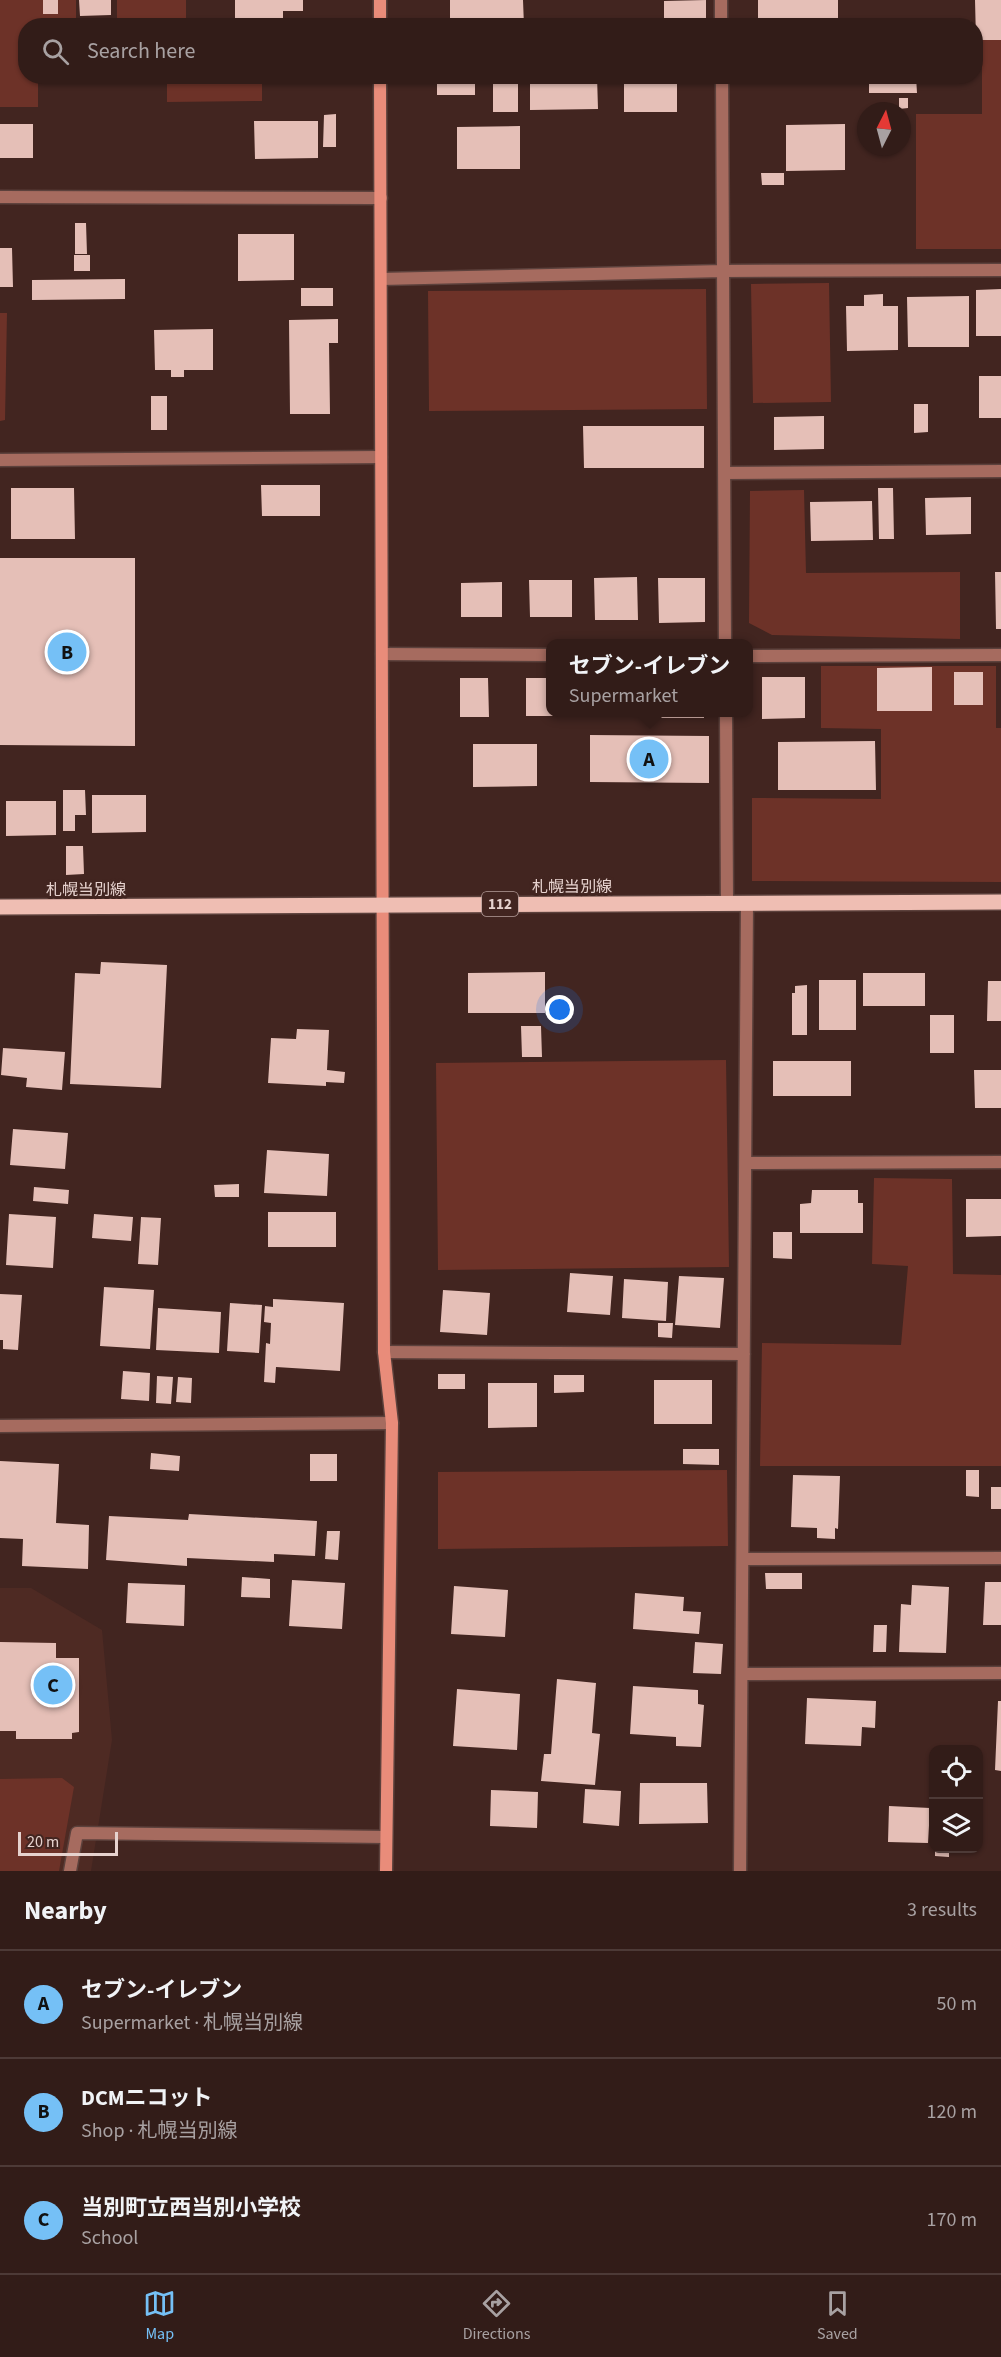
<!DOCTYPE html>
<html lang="en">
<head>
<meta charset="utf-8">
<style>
  body { margin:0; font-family:"Source Sans 3","Noto Sans JP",sans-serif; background:#3d2925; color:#f1f3f6 }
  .controls { position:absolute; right:18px; bottom:18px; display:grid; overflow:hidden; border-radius:12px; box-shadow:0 2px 4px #0004 }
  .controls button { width:54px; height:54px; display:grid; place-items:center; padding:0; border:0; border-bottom:2px solid #4d3a37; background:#321c18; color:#f1f3f6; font:30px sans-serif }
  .compass { position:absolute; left:857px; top:102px; width:54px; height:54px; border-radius:50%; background:#321c18; box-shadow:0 2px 4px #0004; rotate:6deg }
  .scale { position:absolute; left:18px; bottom:15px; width:100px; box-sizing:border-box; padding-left:6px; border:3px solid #e6d2ce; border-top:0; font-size:16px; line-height:21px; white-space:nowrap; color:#e6d2ce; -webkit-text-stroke:4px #422520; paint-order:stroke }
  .you { position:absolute; left:560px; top:1010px; width:21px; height:21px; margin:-15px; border:4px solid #fff; border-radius:50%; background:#1a73e8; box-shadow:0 0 0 9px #1a73e833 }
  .badge { display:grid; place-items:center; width:39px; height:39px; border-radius:50%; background:#75c0f6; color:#111; font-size:20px; font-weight:700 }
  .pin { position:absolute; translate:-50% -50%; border:3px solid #fff; box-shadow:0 2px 6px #0006 }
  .popup { position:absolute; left:546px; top:639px; width:207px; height:78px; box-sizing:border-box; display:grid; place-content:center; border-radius:12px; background:#321c18; filter:drop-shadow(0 2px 4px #0005); font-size:20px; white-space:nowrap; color:#a8a1a2 }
  .popup b { font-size:22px; color:#f1f3f6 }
  .popup::after { content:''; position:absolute; left:50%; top:100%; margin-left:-12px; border:12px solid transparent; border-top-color:#321c18 }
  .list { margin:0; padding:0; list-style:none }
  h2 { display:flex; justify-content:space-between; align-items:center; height:78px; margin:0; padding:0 24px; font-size:26px }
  h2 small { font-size:20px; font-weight:400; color:#a8a1a2 }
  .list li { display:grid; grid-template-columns:39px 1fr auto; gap:18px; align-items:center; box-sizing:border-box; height:108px; padding:0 24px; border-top:2px solid #4d3a37 }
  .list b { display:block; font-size:22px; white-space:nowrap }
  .list p { margin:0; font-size:20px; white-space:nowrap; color:#a8a1a2 }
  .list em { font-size:20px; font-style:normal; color:#a8a1a2 }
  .icon { flex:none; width:33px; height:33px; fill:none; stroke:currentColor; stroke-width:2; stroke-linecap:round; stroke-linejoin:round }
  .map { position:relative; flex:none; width:1001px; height:1871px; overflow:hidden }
  .search { position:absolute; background:#321c18; box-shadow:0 2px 4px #0004; left:18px; right:18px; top:18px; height:66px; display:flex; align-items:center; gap:15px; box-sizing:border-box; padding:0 21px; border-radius:24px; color:#a8a1a2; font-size:22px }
  .sheet { height:402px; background:#321c18 }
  nav { display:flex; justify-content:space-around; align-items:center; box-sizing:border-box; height:84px; border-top:2px solid #4d3a37; background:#321c18; font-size:16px; color:#a8a1a2 }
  nav a { display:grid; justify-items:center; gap:3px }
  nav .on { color:#75c0f6 }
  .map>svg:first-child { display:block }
  .built { fill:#4e2a23 }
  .green { fill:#6d3228 }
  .building { fill:#e5bfb7 }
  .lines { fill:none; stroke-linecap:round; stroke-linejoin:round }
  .lane-casing { stroke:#5c413c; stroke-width:15 }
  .street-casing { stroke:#5c413c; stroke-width:15 }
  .secondary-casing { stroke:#5c413c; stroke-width:15 }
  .primary-casing { stroke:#5c413c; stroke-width:18 }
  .lane { stroke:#a66b5f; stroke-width:12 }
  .street { stroke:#a66b5f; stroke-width:12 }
  .secondary { stroke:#e98c7a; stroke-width:12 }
  .primary { stroke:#efbeb3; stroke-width:15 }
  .labels { text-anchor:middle; stroke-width:6; stroke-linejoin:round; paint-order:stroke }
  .shield { fill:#422520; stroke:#b59e9a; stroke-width:1.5 }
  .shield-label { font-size:15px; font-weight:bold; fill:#e6d2ce }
  .street-label { font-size:16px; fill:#e6d2ce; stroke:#422520 }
</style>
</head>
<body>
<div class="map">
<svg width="1001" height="1871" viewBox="0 0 1001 1871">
  <rect width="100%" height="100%" fill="#422520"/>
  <path class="built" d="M0 1588H31L102 1630 112 1740 91 1871H0Z"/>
  <path class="green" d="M0 0H76V19H117V0H186V25L26 26V76L38 77V107H0Z
    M982 0H1001V249H916V114H982Z
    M167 77H262V101L167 102Z
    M829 283 831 402 753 403 751 284Z
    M706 289 707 409 429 411 428 291Z
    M0 313H7L5 420 0 421Z
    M804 490 806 573 960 572V639L772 635 749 623 750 491Z
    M821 666H996V728H1001V882L752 881V798L881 799V729L821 728Z
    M726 1060 729 1267 438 1270 436 1063Z
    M874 1178 952 1179 953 1274 1001 1275V1466H760L762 1343 901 1345 908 1266 872 1264Z
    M727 1470 728 1546 438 1549V1472Z
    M62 1778 74 1787 59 1871H0V1779Z"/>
  <path class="building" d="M43 0H58V14H43Z
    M79 0H111V15L80 16Z
    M235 0H303V11H283V19H235Z
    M450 0H523L524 26H450Z
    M706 0V26H664V1Z
    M758 0H838V26H758Z
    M975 0H1001V40H976Z
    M932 21H971V26H932Z
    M275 76H329V82L275 83Z
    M437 76H475V95H437Z
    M493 76H518V112H493Z
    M530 76H597L598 109 530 110Z
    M624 76H705V84H677V112H624Z
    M869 76H916L917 93H869Z
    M899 98H908V108L899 109Z
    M336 114V147H323L324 115Z
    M254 121H318V158L255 159Z
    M0 124H33V158H0Z
    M845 124V170L786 171V125Z
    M520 126V169H457V127Z
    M761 173H784V185H762Z
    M75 223H86L87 254H75Z
    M238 234H294V280L238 281Z
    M0 248H12L13 287H0Z
    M74 255H90V271H74Z
    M125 279V299L32 300V280Z
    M301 288H333V306H301Z
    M1001 289V336H976V290Z
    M883 294V306H898V350L847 351 846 306H864V295Z
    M969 296V347H908L907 297Z
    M338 319V343H329L330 414H290L289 320Z
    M213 329V370H184V377H171V370H155L154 330Z
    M979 376H1001V418H979Z
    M151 396H167V430H151Z
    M914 404H928V432L914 433Z
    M824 416V449L774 450V417Z
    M583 426H704V468H584Z
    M261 485H320V516H262Z
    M11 488H74L75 539H11Z
    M878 488H893L894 539H879Z
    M971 497V534L926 535 925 498Z
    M872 501 873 540 811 541 810 502Z
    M0 558H135V746L0 745Z
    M995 572H1001V629H996Z
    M637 577 638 620H595L594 578Z
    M658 578H705V622L659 623Z
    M529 580H572V617H530Z
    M502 582V617H461V583Z
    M932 667V711H877V668Z
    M954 672H983V705H954Z
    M762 677H805V718L762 719Z
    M460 678H488L489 717H460Z
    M526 678H550V712H576V716H526Z
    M656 712H704V718H656Z
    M590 735 709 736V783L590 782Z
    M875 741 876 790H778V742Z
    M473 744H537V786L473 787Z
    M63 790H85L86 815H75V831H63Z
    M92 795H146V832L92 833Z
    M6 801H56V835L6 836Z
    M66 846H83L84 874 66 875Z
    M101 962 167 965 161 1088 70 1084 75 973 100 974Z
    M545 972V1013H468V973Z
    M863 973H925V1006H863Z
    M819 980H856V1030H819Z
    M988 981H1001V1021H987Z
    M807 985V1035H792V993H795V986Z
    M930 1015H954V1053H930Z
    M521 1026H541L542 1057H522Z
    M297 1029 329 1030 327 1070 345 1072 344 1083 326 1082V1086L268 1083 271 1038 296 1039Z
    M3 1048 65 1052 62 1090 26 1087 27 1078 1 1075Z
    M773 1061H851V1096H773Z
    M974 1070H1001V1108H975Z
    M13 1129 68 1133 65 1169 10 1165Z
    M267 1150 329 1154 327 1196 264 1193Z
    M239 1184V1197H215L214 1185Z
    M34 1187 69 1190 68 1204 33 1201Z
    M812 1190H858V1203H863V1233H800V1204L811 1203Z
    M966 1199H1001V1236L966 1237Z
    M268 1212H336V1247H268Z
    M9 1214 56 1217 53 1268 6 1265Z
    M94 1214 133 1217 131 1241 92 1238Z
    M141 1217 161 1218 158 1265 138 1264Z
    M773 1232H792V1259L773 1258Z
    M570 1273 613 1276 610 1315 567 1312Z
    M679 1276 724 1278 720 1328 675 1325Z
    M624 1279 668 1282 666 1321 622 1318Z
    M104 1287 154 1290 150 1349 100 1346Z
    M443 1290 490 1293 487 1335 440 1332Z
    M0 1294 22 1295 18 1350 3 1349V1340H0Z
    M273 1299 344 1303 340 1371 276 1367 275 1383 264 1382 266 1343 270 1344 271 1323 264 1322 265 1306 273 1307Z
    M230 1303 262 1305 259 1353 227 1351Z
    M158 1308 221 1312 219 1353 156 1350Z
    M658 1323H673L672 1338 658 1337Z
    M123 1371 150 1373 149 1401 121 1399Z
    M438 1374H465V1389H438Z
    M554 1375H584V1392L554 1393Z
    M157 1376 173 1377 171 1404 156 1403Z
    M178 1377 192 1378 191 1403 176 1402Z
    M654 1380H712V1424H654Z
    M488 1383H537V1427L488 1428Z
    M683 1449H719V1465L683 1464Z
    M151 1453 180 1456 179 1471 150 1469Z
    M310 1454H337V1481H310Z
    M0 1461 59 1464 56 1523 89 1525 88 1569 22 1566 23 1539 0 1538Z
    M966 1470H979V1497L966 1496Z
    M793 1475 840 1476 838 1529 835 1528V1539L817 1538V1528L791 1527Z
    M991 1487H1001V1509H991Z
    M189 1514 317 1521 315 1556 274 1554V1562L187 1558V1566L106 1560 109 1516 188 1520Z
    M327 1531H340L338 1560 325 1559Z
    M765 1573H802V1589H766Z
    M242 1577 270 1579V1598L241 1597Z
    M292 1580 345 1583 342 1629 289 1626Z
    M985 1582H1001V1625H983Z
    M128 1583 185 1585 184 1626 126 1623Z
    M912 1585 949 1587 946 1653 899 1652 901 1604 911 1605Z
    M454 1586 508 1590 505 1637 451 1634Z
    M635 1593 684 1597 683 1611 701 1612 699 1634 633 1629Z
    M874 1625H887L886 1652H873Z
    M0 1642 56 1643V1658H79V1732L72 1733V1739H16V1731H0Z
    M695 1642 723 1644 721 1674 693 1673Z
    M557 1679 596 1683 592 1733 600 1734 595 1785 541 1781 544 1754H551Z
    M633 1686 698 1690V1704L704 1705 701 1747 676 1746V1737L630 1734Z
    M457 1689 520 1694 517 1750 453 1746Z
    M807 1698 876 1701 875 1728 862 1727 861 1746 805 1744Z
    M998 1701H1001V1771L995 1770Z
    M640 1783H707L708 1823 639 1824Z
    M585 1789 621 1791 619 1826 583 1823Z
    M491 1790 538 1792 537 1828 490 1826Z
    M889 1806 930 1808 928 1843 888 1842Z
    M935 1848H949V1857L935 1856Z"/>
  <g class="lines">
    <defs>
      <path id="lane" d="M70 1871 77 1833 385 1837"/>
      <path id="street" d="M721 0V26
        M722 76 725 644
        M0 197 381 198
        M381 279 723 271 1001 270
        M0 460 381 457
        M724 473 1001 471
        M382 654 550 655
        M748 656 1001 655
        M726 712 727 903
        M746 1163 1001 1162
        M384 1352 744 1354
        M0 1426 392 1423
        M743 1559 1001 1558
        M742 1674 1001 1673
        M740 1871 747 903"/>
      <path id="secondary" d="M380 0V26
        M380 76 384 1352 392 1423 386 1871"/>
      <path id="primary" d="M0 907 1001 902"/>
    </defs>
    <use href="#lane" class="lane-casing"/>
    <use href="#street" class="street-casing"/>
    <use href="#secondary" class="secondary-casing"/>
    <use href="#primary" class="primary-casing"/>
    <use href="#lane" class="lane"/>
    <use href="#street" class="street"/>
    <use href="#secondary" class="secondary"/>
    <use href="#primary" class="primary"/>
  </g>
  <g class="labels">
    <rect class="shield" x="482" y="892" width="36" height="24" rx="4.5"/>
    <g class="shield-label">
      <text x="500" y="909">112</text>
    </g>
    <g class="street-label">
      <text x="572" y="892">札幌当別線</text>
      <text x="86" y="895">札幌当別線</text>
    </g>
  </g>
</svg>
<div class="controls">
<button><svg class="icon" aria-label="locate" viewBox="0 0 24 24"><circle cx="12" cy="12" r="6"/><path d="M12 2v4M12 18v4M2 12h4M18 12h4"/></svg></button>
<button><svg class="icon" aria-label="layers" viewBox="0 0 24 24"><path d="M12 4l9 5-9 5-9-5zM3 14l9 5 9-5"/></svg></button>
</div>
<svg class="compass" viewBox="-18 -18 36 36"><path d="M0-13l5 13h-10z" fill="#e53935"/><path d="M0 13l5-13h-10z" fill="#a8a1a2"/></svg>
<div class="scale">20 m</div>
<div class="you"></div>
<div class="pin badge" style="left:649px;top:759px">A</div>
<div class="popup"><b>セブン-イレブン</b>Supermarket</div>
<div class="pin badge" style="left:67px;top:652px">B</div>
<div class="pin badge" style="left:53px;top:1685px">C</div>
<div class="search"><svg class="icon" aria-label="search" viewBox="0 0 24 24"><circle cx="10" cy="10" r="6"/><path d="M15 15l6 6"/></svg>Search here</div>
</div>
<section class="sheet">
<h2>Nearby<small>3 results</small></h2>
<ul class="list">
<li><span class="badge">A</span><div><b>セブン-イレブン</b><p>Supermarket · 札幌当別線</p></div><em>50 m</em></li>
<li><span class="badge">B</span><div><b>DCMニコット</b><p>Shop · 札幌当別線</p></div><em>120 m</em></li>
<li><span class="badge">C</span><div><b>当別町立西当別小学校</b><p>School</p></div><em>170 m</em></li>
</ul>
</section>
<nav>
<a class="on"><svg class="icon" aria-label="map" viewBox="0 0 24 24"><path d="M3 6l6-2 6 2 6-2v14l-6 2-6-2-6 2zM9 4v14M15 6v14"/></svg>Map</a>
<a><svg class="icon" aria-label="directions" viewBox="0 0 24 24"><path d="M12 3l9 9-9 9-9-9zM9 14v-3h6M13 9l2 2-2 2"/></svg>Directions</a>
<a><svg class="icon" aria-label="saved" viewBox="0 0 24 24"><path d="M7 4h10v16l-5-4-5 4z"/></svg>Saved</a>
</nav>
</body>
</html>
